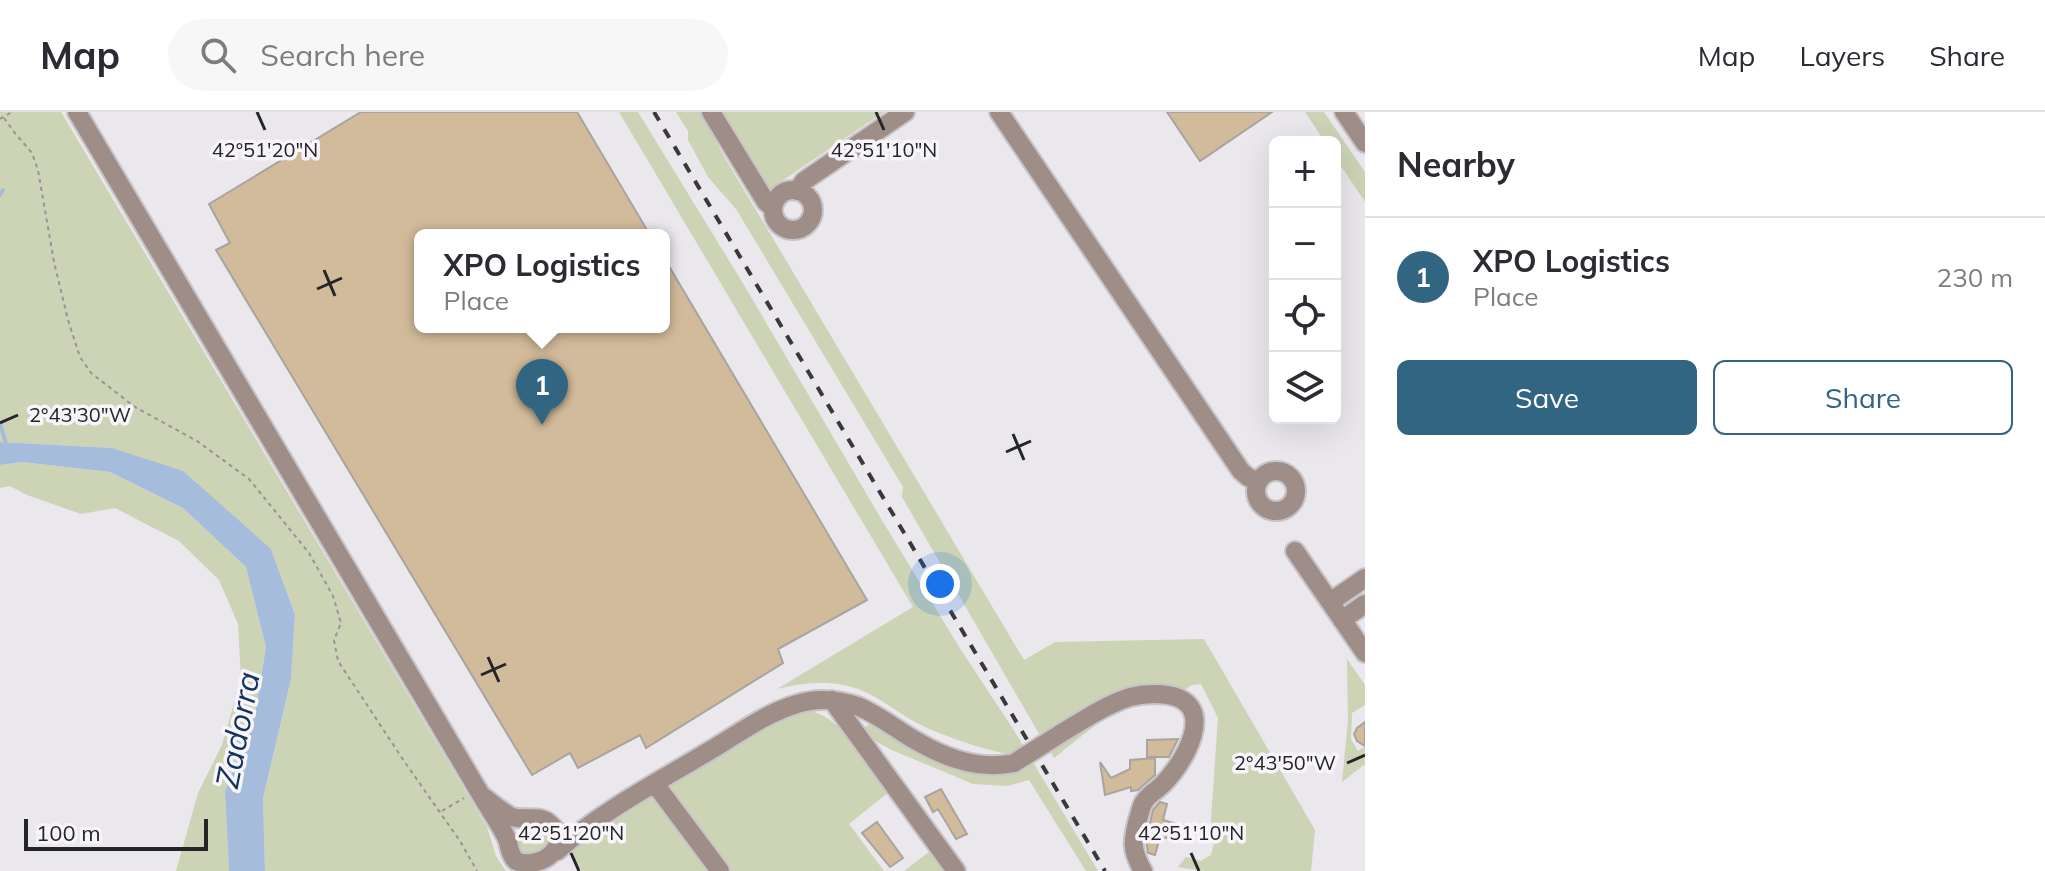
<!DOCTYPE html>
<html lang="en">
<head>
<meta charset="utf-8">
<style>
  body { margin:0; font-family:Mulish,sans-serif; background:#f7f7f7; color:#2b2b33 }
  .controls { position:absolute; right:24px; top:24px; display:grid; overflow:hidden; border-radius:12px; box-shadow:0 8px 32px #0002 }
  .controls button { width:72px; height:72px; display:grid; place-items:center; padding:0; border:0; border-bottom:2px solid #e1e1e2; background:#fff; color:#2b2b33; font:40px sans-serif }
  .scale { position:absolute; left:24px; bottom:20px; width:184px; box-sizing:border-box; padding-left:8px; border:4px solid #252426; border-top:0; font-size:22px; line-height:28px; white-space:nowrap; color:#252426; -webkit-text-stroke:6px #f7f4fa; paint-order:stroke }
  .you { position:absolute; left:940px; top:472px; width:28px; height:28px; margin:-20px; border:6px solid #fff; border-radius:50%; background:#1a73e8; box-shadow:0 0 0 12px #1a73e833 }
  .badge { display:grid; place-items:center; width:52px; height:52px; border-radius:50%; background:#316581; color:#fff; font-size:26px; font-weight:700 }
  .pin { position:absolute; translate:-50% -66px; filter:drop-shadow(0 2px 4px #0008) }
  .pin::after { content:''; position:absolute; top:42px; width:28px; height:24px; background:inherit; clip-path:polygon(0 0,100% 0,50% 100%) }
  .popup { position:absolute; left:414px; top:117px; width:256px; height:104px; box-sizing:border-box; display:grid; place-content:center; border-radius:12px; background:#fff; filter:drop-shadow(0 2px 6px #0005); font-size:26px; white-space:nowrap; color:#7c7c81 }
  .popup b { font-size:30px; color:#2b2b33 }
  .popup::after { content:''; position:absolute; left:50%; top:100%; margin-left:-16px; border:16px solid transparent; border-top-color:#fff }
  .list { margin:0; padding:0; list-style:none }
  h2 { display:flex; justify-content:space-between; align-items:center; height:104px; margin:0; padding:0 32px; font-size:34px }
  h2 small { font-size:26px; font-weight:400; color:#7c7c81 }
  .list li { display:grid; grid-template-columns:52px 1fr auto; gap:24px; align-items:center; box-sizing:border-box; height:120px; padding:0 32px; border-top:2px solid #e1e1e2 }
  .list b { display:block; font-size:30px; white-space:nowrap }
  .list p { margin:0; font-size:26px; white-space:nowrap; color:#7c7c81 }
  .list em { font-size:26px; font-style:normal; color:#7c7c81 }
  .actions { display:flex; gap:16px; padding:24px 32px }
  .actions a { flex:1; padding:18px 0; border:2px solid #316581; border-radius:12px; text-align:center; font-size:28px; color:#316581 }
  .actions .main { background:#316581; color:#fff }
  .icon { flex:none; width:44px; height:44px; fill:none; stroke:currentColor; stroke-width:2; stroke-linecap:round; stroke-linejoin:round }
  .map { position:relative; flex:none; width:1365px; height:759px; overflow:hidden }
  header { display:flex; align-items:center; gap:48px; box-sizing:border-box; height:112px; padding:0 40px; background:#fff; border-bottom:2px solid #e1e1e2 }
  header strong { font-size:38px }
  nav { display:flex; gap:44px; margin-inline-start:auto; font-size:28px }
  .search { width:560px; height:72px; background:#f7f7f7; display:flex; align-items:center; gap:20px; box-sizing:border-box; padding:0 28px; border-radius:44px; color:#7c7c81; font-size:30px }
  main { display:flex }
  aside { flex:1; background:#fff }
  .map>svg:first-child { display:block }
  .green { fill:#cdd3b5 }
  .water { fill:#a5bcdc }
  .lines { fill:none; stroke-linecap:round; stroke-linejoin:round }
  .stream { stroke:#a5bcdc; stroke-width:4 }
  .building { fill:#d2bb9a; stroke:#a8a5a0; stroke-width:2 }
  .minor-casing { stroke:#c7c4c9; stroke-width:22 }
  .path { stroke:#969498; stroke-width:2; stroke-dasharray:4 4; stroke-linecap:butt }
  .minor { stroke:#9f8d87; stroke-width:18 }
  .rail { stroke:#39383a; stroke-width:4; stroke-dasharray:10 10; stroke-linecap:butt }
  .minor-bridge-casing { stroke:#c7c4c9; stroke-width:22; stroke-linecap:butt }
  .minor-bridge { stroke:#9f8d87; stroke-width:18 }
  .ticks { fill:none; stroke:#252426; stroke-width:3 }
  .labels { text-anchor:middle; stroke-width:7; stroke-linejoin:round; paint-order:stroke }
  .water-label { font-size:32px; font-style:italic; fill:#14335c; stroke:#f7f4fa }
  .ticks-label { font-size:20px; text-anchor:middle; fill:#252426; stroke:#f7f4fa; stroke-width:7; stroke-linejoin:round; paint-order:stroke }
</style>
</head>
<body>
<header>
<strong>Map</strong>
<div class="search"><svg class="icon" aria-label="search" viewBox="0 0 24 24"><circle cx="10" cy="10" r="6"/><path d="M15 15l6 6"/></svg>Search here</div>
<nav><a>Map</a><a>Layers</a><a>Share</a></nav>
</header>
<main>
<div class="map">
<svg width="1365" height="759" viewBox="0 0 1365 759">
  <rect width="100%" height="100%" fill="#eae7ed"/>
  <path class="green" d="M0 0H61L487 715 496 744 506 759H265L263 686 291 567 295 503 271 437 112 336 0 330Z
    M619 0H638L744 173 883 410 961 538 1015 620 1098 759H1086L1029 668 1007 674 973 672 892 638 873 628 864 616 873 609 969 658 1012 643C979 636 947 626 917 611 898 601 882 587 863 579 834 567 806 570 777 577L913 495Z
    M676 0H700L725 46 1024 548 1055 530 1204 527 1315 718 1311 759H1204L1178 755 1186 745 1201 749 1211 743 1215 727 1211 708 1218 606 1201 572 1192 573 1180 581 1167 578 1042 627 902 385 903 375 736 97 708 65 688 28V19Z
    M722 0H884L770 77Z
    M1305 0H1324L1365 60V90L1335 45V30H1325Z
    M22 350 110 360 183 396 246 455 266 535 255 602 225 679 229 759H176L198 681 222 633 241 566 238 512 219 468 179 429 115 396 81 402 27 383 10 374 0 376V353Z
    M1347 547 1365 573V593L1352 601 1351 627 1358 639 1365 635V652L1342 670 1348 609Z
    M1128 592 1098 611 1054 646 1048 636Z
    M808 598C845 607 867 650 890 679L849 712 884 759H582L571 746 578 724 733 632 791 602Z
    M530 714C546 716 551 724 548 739L523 744C514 731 516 721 530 714Z
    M929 740 943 759H904Z"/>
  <path class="water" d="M0 330 112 336 183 359 271 437 295 503 291 567 263 686 265 759H229L225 679 255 602 266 535 246 455 183 396 110 360 22 350 0 353Z"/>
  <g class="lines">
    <path class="stream" d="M0 83 3 78
      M0 311 6 332"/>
  </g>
  <path class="building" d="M361 0H577L650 123H420V215H664V146L867 488 778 537 783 551 646 636 640 623 578 656 570 641 532 663 216 138 230 131 209 92Z
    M1167 0H1272L1200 49Z
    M1365 610V634L1357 629 1354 622 1357 616Z
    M1178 627 1169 645H1147V628Z
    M1155 646V663L1138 678 1131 679V675L1105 683 1100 650 1111 666 1130 657V648Z
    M941 677 967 722 956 727 938 697 933 700 925 685Z
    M1160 690 1167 692 1163 708 1188 715 1185 729 1160 725 1155 743 1148 741 1146 728 1153 698Z
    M877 710 903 746 890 755 862 721Z"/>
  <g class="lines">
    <defs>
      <path id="minor" d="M77 0 481 683C489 697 500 712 507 727 510 735 509 742 516 749 541 759 575 732 549 711 538 702 524 709 512 705 502 700 491 690 481 683
        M711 0 766 90 773 96
        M999 0 1241 359 1248 365 1258 370
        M1344 0 1365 31
        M773 98a20 20 0 1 1 40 0a20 20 0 1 1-40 0Z
        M797 79 804 69 905 0
        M1256 379a20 20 0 1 1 40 0a20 20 0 1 1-40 0Z
        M1295 439 1365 541
        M1330 490 1365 466
        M1342 508 1365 492
        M832 588 956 759
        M1060 622C1082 609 1105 593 1130 585 1138 583 1146 582 1154 582 1194 582 1203 604 1187 638 1181 650 1171 664 1162 673 1157 678 1148 683 1144 690 1141 694 1140 702 1138 707 1132 729 1131 738 1143 759
        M655 672 720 759
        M557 739C603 698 658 670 711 638 738 622 766 601 797 592 816 586 837 587 857 594 880 603 899 620 920 631 948 647 982 658 1014 651"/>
    </defs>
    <use href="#minor" class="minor-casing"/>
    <path class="path" d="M4 6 14 20 32 41 38 58 54 150 68 208 80 245 91 261 135 295 197 329 249 367 309 441 333 484 341 511 334 528 338 549 404 649 460 729 477 759
      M0 7 12 0
      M442 699 464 686"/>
    <use href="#minor" class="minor"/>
    <path class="rail" d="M654 0 1105 759"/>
    <defs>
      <path id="minor-bridge" d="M1014 651 1060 622"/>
    </defs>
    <use href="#minor-bridge" class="minor-bridge-casing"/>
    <use href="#minor-bridge" class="minor-bridge"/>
  </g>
  <path class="ticks" d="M257 0 265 18M876 0 884 18M324 158 335 184M317 177 342 166M0 311 18 303M1013 322 1024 348M1006 340 1031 329M488 545 499 570M481 563 506 552M1347 651 1365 643M571 741 579 759M1191 741 1199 759"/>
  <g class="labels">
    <g class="water-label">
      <text transform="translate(238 618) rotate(-79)" y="11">Zadorra</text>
    </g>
  </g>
  <g class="ticks-label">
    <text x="265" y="45">42°51'20"N</text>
    <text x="884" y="45">42°51'10"N</text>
    <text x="80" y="310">2°43'30"W</text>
    <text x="1285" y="658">2°43'50"W</text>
    <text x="571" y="728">42°51'20"N</text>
    <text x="1191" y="728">42°51'10"N</text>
  </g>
</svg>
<div class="controls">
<button>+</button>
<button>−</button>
<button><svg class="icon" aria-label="locate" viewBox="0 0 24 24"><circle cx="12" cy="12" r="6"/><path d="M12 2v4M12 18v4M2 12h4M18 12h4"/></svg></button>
<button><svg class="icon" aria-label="layers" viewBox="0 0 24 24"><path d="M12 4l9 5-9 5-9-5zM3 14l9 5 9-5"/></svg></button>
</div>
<div class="scale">100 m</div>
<div class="you"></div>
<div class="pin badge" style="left:542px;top:313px">1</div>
<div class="popup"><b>XPO Logistics</b>Place</div>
</div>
<aside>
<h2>Nearby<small></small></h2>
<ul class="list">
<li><span class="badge">1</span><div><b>XPO Logistics</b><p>Place</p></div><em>230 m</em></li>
</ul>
<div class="actions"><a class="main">Save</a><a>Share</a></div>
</aside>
</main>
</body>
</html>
